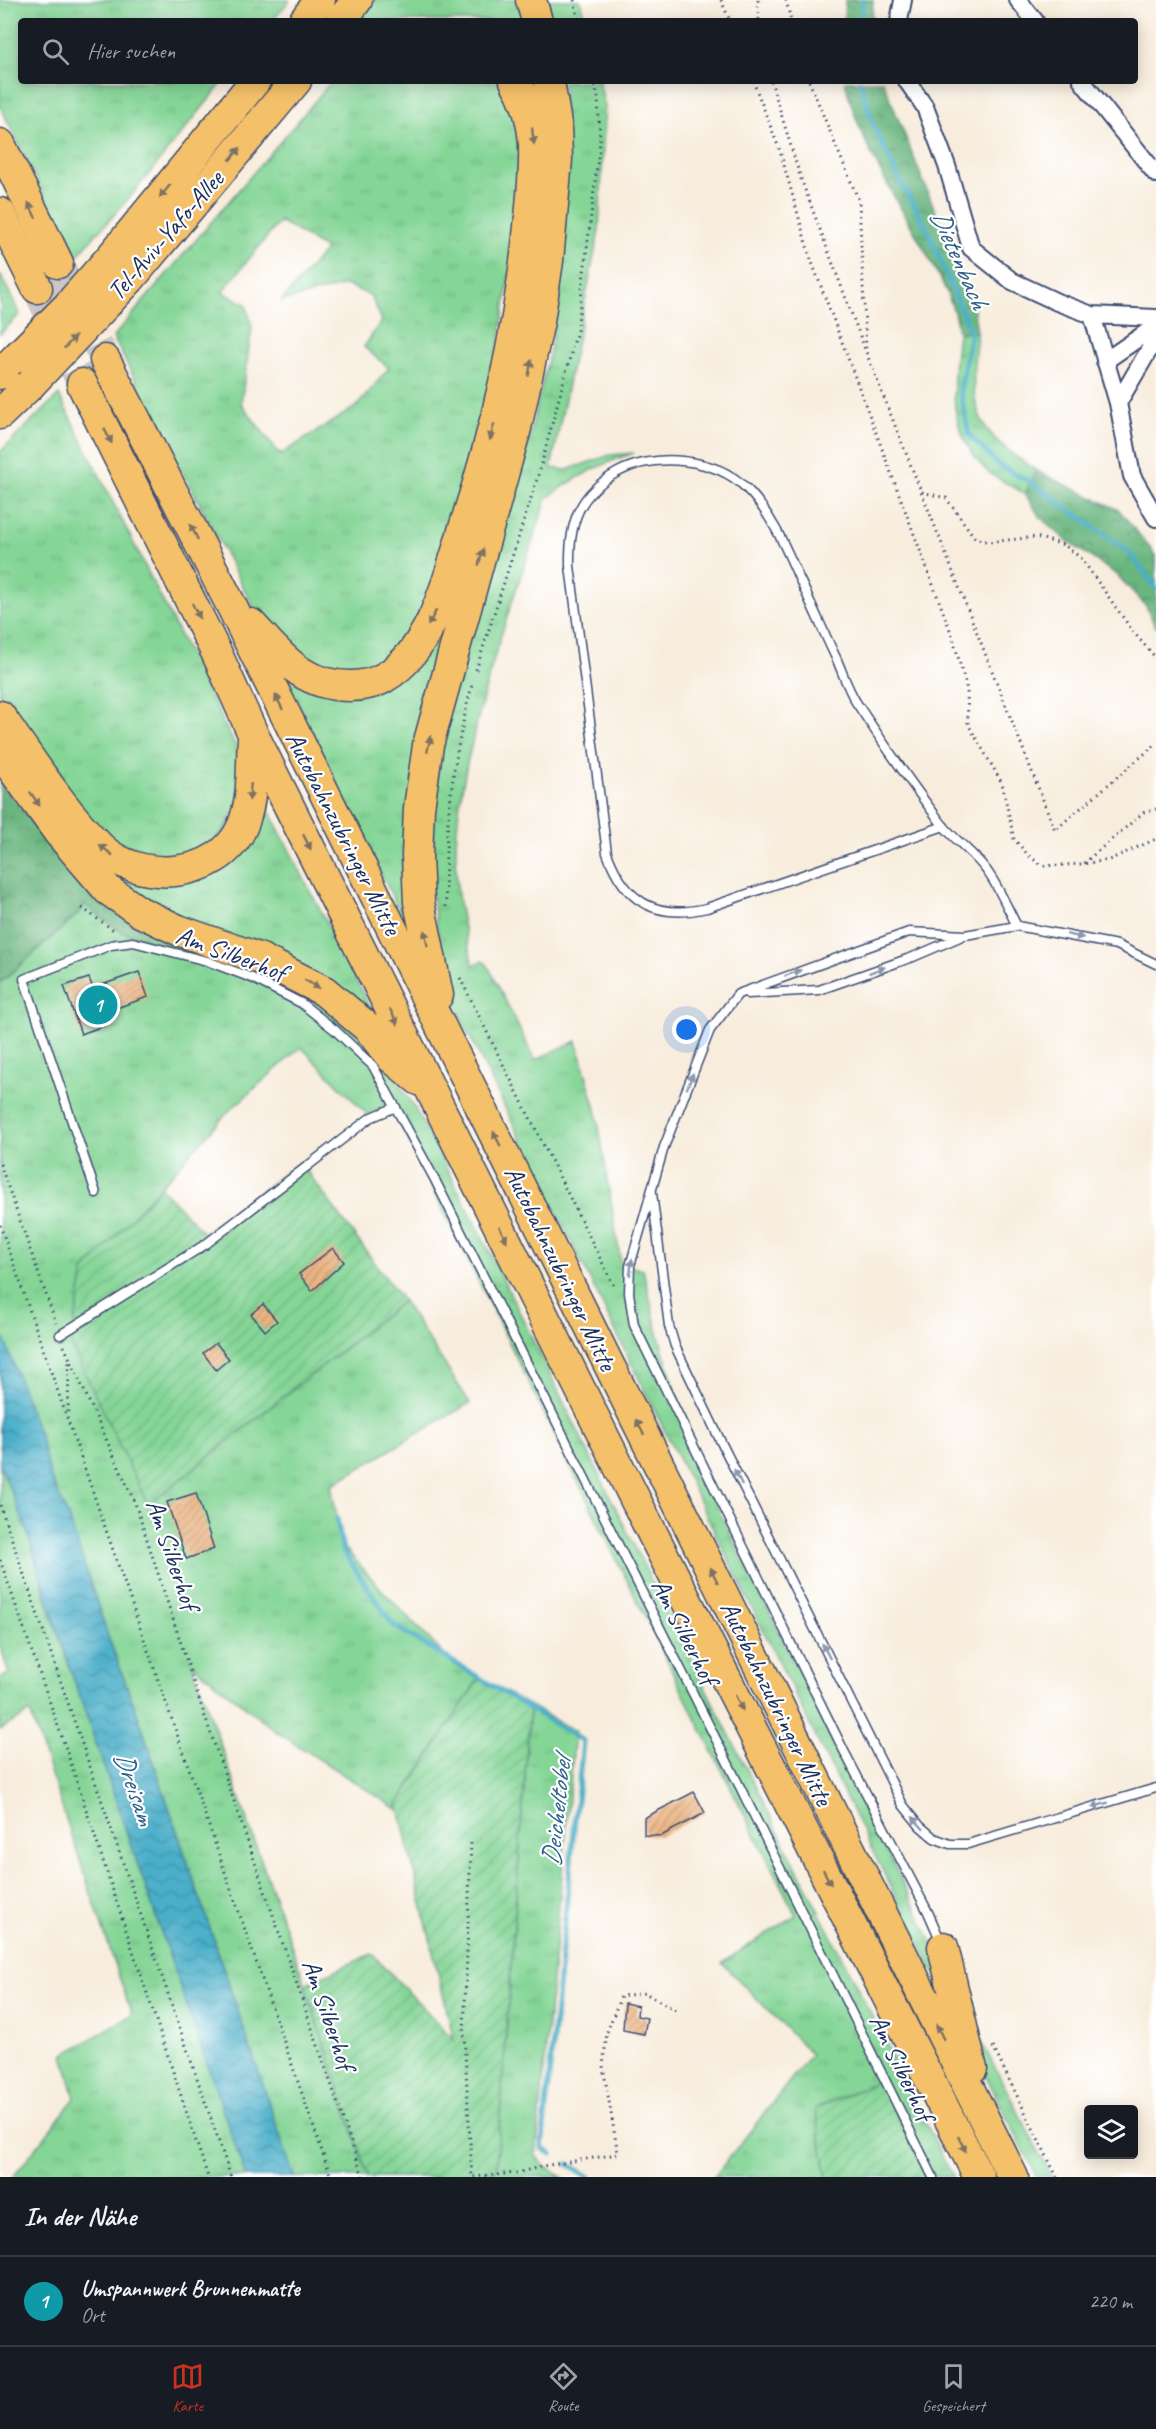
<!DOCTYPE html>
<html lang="de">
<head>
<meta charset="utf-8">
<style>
  body { margin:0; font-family:Caveat,sans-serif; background:#242831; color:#f1f3f6 }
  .controls { position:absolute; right:18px; bottom:18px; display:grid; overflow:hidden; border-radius:6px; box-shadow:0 3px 15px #0003 }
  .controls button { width:54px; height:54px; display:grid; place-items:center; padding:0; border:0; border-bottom:2px solid #363941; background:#171b24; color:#f1f3f6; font:30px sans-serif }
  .you { position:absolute; left:687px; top:1030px; width:21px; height:21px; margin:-15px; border:4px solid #fff; border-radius:50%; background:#1a73e8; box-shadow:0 0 0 9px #1a73e833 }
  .badge { display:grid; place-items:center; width:39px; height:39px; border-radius:50%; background:#c8321e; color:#fff; font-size:20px; font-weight:700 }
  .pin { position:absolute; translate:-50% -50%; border:3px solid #fff; box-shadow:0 2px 6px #0006 }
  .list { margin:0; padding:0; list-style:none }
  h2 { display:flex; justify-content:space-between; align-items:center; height:78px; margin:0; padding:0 24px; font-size:26px }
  h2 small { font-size:20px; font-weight:400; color:#9ea1a6 }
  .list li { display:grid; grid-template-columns:39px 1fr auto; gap:18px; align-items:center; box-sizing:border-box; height:90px; padding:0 24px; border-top:2px solid #363941 }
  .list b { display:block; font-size:22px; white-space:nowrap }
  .list p { margin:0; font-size:20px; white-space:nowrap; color:#9ea1a6 }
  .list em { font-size:20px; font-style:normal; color:#9ea1a6 }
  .icon { flex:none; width:33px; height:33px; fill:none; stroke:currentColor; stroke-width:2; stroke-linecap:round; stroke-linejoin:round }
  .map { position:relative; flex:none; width:1156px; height:2177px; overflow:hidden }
  .search { position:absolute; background:#171b24; box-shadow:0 3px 15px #0003; left:18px; right:18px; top:18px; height:66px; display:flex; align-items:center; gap:15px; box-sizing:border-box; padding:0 21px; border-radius:6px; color:#9ea1a6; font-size:22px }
  .sheet { height:168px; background:#171b24 }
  nav { display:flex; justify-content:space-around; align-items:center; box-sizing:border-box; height:84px; border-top:2px solid #363941; background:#171b24; font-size:16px; color:#9ea1a6 }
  nav a { display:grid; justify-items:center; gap:3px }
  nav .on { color:#c8321e }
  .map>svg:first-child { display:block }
  .grass { fill:url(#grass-tufts); stroke:#50827a; stroke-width:1.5; fill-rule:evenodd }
  .forest { fill:url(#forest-crowns); stroke:#43726e; stroke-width:1.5 }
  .garden { fill:url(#garden-furrows); stroke:#50827a; stroke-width:1.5 }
  .water { fill:url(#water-waves); stroke:#326f94; stroke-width:1.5 }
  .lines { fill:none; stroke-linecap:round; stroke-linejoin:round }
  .stream { stroke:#4aafc9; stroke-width:5 }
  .building { fill:url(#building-hatch) }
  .highway-tunnel { stroke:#ccc7c4; stroke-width:30; stroke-dasharray:30 15; stroke-linecap:butt }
  .lane-casing { stroke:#3c4c71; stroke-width:11 }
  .street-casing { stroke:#3c4c71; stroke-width:20 }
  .highway-casing { stroke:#3c4c71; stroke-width:33 }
  .path { stroke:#3c4c71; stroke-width:3; stroke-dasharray:1.5 4.5; stroke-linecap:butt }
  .lane { stroke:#fff; stroke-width:8 }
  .street { stroke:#fff; stroke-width:16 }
  .highway { stroke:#f4c16b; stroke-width:30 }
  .highway-bridge-casing { stroke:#3c4c71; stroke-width:33; stroke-linecap:butt }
  .highway-bridge { stroke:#f4c16b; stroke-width:30 }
  .oneway { fill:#7d7164 }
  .oneway2 { fill:#8d97ae }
  .labels { text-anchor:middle; stroke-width:4.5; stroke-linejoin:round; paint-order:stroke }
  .street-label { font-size:26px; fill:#1b2f5e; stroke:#fff }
  .water-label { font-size:27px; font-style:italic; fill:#2e6289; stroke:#fff }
</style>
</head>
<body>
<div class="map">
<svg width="1156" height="2177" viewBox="0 0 1156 2177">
  <defs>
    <pattern id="grass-tufts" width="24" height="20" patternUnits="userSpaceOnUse" patternTransform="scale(1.5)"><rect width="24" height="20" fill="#84d596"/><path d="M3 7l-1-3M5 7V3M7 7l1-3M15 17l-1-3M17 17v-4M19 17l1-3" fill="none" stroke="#71b784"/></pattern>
    <pattern id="forest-crowns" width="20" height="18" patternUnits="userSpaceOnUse" patternTransform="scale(1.5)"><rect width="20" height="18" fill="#6bb67f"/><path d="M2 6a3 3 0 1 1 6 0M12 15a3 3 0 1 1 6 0" fill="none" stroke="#57946b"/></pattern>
    <pattern id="garden-furrows" width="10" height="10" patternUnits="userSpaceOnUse" patternTransform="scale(1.5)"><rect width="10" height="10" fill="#84d596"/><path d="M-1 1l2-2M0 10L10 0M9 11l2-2" fill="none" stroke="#71b784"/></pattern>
    <pattern id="water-waves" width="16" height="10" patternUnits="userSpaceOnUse" patternTransform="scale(1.5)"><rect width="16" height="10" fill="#4aafc9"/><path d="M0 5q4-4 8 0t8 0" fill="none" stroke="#3d8fa6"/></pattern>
    <pattern id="building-hatch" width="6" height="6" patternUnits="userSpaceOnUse" patternTransform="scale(1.5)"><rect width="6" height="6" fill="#edb583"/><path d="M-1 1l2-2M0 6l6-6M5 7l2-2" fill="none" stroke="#bf946e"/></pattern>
  </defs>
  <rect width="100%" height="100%" fill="#fff"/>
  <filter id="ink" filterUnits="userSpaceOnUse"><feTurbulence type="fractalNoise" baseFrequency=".0167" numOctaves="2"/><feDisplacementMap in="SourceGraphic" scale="12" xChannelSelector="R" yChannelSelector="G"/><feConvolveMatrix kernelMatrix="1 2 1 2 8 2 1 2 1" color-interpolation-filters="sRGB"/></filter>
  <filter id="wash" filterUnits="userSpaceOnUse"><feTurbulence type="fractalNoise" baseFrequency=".008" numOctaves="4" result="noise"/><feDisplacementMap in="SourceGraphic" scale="24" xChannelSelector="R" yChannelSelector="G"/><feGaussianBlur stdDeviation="1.35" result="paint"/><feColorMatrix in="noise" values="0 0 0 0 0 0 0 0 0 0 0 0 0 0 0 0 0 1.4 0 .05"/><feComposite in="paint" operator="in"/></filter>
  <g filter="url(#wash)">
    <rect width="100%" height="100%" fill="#f8eddd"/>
    <path class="grass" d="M0 0H290L272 21H21V81H224L130 197 75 258 0 106Z
      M368 0H518L524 21H352Z
      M539 0H580L586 21H546Z
      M332 81H501L511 96 526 170 486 426 420 624 374 671 326 677 259 618 113 337ZM280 221 326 249 282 301 346 285 370 295 382 320 364 347 389 368 357 406 280 455 241 403 252 327 246 304 222 292Z
      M522 81H540L547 141 539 267 528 335 501 456 426 698 416 759 406 853 410 933 286 678C327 698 372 699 408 667 443 635 456 580 470 537 501 437 526 336 535 232 538 202 542 171 540 141 538 121 533 98 522 81Z
      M563 81H599L605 107 599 231 551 468 567 470 610 455 634 453C602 463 574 478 547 498 522 574 494 648 476 726 464 773 454 821 456 870 457 903 465 934 473 965L482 961 487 964 535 1060 576 1041 596 1109 621 1264 643 1270 659 1337 703 1478 939 1956 967 2001 981 2041 1052 2177H1037L852 1810 446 988 424 842 452 689 527 448 552 342 565 214Z
      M0 274 20 314 0 334Z
      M977 332C969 408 970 428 1037 471L1025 494C1015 487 994 478 986 470 946 429 952 385 958 333Z
      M59 395 236 747 240 763V802L210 852 152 864 94 832 0 701V452Z
      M259 791 368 1003 382 1028 123 891 83 841 179 880Z
      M84 904 316 996 379 1054 413 1105 475 1222 652 1582 953 2177H927L880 2080 815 2109 827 2177H714L811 2054 722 1963 796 1915 696 1719 391 1105 368 1115 301 1047 228 1112 84 1271 148 1505 403 1301 470 1403 331 1485 342 1545 381 1589 454 1665 480 1677 398 1803 397 1809 278 1733 192 1664 305 1984 368 2177H294L137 1713 109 1639 68 1516 50 1476 41 1440 0 1328V983L79 913Z
      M0 1464 27 1531 49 1608 246 2177H13L75 2098 63 2055 132 2015 30 1712 0 1730V1678L9 1674 0 1646Z
      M530 1706 575 1731 536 2156 544 2166 563 2177H457L496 2171Z"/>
    <path class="forest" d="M845 0H873L872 21H844Z
      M845 81H883L973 305 977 332 958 333C955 299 935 270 919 240 891 191 857 136 845 81Z
      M1037 471 1119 510 1156 555V628L1146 606 1118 576 1066 540 1040 517 1025 494Z
      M0 783 89 891 114 910 176 942 171 947 142 940 120 931 84 904 79 913 0 983Z"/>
    <path class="garden" d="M300 1162 403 1301 148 1505 71 1344 84 1271 160 1187 204 1233Z
      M480 1677 530 1706 496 2171 457 2177H368L305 1984 372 1954 454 2040 398 1804Z
      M880 2080 927 2177H827L815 2109Z"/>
    <path class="water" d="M0 1328 41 1440 50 1476 68 1516 109 1639 137 1713 294 2177H246L64 1651 27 1531 0 1464Z"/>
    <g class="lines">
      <path class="stream" d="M861 21 863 0
        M860 81 873 125 895 171 928 231 971 333 960 390 969 435 999 465 1030 482 1128 551 1156 588
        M337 1518 343 1551 393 1625 583 1741 542 2148 552 2154
        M568 2164 590 2177"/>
    </g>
    <g id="blocks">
      <path class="building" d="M139 972 148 997 102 1013 106 1025 81 1034 64 986 89 978 93 988Z
        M333 1248 344 1262 312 1291 299 1274Z
        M263 1304 277 1321 265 1331 251 1314Z
        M216 1343 229 1359 216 1370 203 1353Z
        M196 1493 214 1549 186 1559 167 1502Z
        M694 1792 705 1813 661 1836 644 1835V1818Z
        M625 2003 638 2006 637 2016 647 2018 644 2034 623 2030Z"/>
    </g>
  </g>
  <g filter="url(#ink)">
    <use href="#blocks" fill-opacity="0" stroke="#3c4c71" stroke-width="1.5"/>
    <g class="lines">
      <path class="highway-tunnel" d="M58 263 105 360
        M37 288 82 384"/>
      <defs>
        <path id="lane" d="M944 826 707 908C655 920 625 902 607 853L570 566C569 523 578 494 618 472 655 452 716 458 746 488 771 513 785 546 799 578 812 605 824 633 837 660 843 674 848 689 856 702 883 743 912 785 942 824 956 842 977 855 989 874 1000 890 1008 909 1017 926
          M748 994 819 990 913 957 962 936
          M96 1193 24 979 111 945 133 942 207 961 252 978 301 1003 335 1030 373 1066 434 1178 740 1787 933 2177
          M652 1193 669 1326 675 1346 721 1442 903 1805 920 1826 934 1838 950 1844H968L1156 1788
          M60 1335 206 1244 370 1118 396 1107
          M942 1944 928 1912 844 1751 634 1325 629 1293 630 1266 664 1147 710 1030 738 994 909 932 965 935 1017 926 1117 945 1156 964"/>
        <path id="street" d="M1018 0 1035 21
          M899 21 903 0
          M907 81 925 107 947 166 971 248 1012 281 1057 302 1092 315
          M1082 81 1156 174
          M1156 318 1092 315 1118 403 1156 338
          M1105 361 1156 326
          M1118 403 1132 476 1156 518"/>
        <path id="highway" d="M531 0 537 21
          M304 21 320 0
          M341 21 357 0
          M0 144 58 263
          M0 213 37 288
          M111 257 255 81
          M130 279 296 81
          M105 360 230 603 1013 2177
          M0 374 16 358
          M82 384 217 654 253 734 636 1501 979 2177
          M0 414 30 385
          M251 624C282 657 302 686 351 686 362 686 376 683 385 677 432 650 449 576 464 528 495 433 518 335 528 236 531 206 535 176 534 146 533 123 527 101 515 81
          M0 716C30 758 63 811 100 847 138 884 219 880 242 827 254 799 251 767 253 737
          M0 752 59 833 108 890 140 912 178 930 261 959 324 991 367 1027 392 1058 419 1080
          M438 995 419 902 417 856 419 808 428 745 516 428 539 321 548 261 557 159 556 124 549 81
          M943 1947 972 2069"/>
      </defs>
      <use href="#lane" class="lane-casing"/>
      <use href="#street" class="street-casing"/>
      <use href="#highway" class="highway-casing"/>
      <path class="path" d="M574 0 579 21
        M721 0 730 21
        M758 0 759 21
        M786 0 791 21
        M753 81 780 151 810 257 953 638 967 690 968 724 1002 783 1014 839 1029 856 1043 866 1082 864 1109 860 1156 839
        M771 81 801 179 866 352 1055 830 1156 744
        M809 81 859 201 866 348
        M922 492 946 498 975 538 989 542 1036 537 1064 545 1081 558 1134 633 1156 658
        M476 670 539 473 577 331 600 141 598 97 594 81
        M1084 863 1144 812 1156 809
        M446 907C443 831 453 758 472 685
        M82 908 115 931
        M460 978 615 1288
        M0 1164 56 1323
        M0 1225 331 2177
        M64 1346 135 1503 203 1711 363 2177
        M68 1412 69 1362
        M0 1505 231 2177
        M0 1560 65 1746 208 2177
        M471 1843 464 2033 472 2177 517 2173 543 2166 618 2154 603 2066 607 2032 621 1996 645 1993 679 2012
        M993 2047 1057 2177"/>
      <use href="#lane" class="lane"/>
      <use href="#street" class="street"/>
      <use href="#highway" class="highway"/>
      <defs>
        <path id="highway-bridge" d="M16 358 68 306 111 257
          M30 385 130 279"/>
      </defs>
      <use href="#highway-bridge" class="highway-bridge-casing"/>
      <use href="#highway-bridge" class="highway-bridge"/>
    </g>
    <defs><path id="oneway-solid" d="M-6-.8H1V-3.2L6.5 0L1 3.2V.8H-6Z" transform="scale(1.5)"/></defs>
    <g class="oneway">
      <use href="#oneway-solid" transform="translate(533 136) rotate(83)"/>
      <use href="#oneway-solid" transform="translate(235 154) rotate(-50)"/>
      <use href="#oneway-solid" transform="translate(165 191) rotate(130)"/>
      <use href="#oneway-solid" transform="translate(32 210) rotate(-116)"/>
      <use href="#oneway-solid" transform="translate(70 342) rotate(-47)"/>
      <use href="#oneway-solid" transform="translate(530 368) rotate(-79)"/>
      <use href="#oneway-solid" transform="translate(492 432) rotate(105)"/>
      <use href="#oneway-solid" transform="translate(108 436) rotate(63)"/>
      <use href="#oneway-solid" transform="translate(194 532) rotate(-117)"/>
      <use href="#oneway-solid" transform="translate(481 557) rotate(-74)"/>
      <use href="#oneway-solid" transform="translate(196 611) rotate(63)"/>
      <use href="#oneway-solid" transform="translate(432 618) rotate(119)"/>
      <use href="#oneway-solid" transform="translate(279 702) rotate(-116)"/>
      <use href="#oneway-solid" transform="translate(429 744) rotate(-78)"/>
      <use href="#oneway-solid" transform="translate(250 792) rotate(96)"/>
      <use href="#oneway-solid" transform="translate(35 799) rotate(55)"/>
      <use href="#oneway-solid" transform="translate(307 842) rotate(63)"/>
      <use href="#oneway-solid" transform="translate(106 850) rotate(-142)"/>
      <use href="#oneway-solid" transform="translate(426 938) rotate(-101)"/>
      <use href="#oneway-solid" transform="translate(312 984) rotate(29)"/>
      <use href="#oneway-solid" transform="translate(394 1017) rotate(63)"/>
      <use href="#oneway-solid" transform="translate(497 1139) rotate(-116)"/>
      <use href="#oneway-solid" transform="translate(503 1234) rotate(63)"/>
      <use href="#oneway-solid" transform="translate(640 1427) rotate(-116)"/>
      <use href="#oneway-solid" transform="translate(714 1575) rotate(-116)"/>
      <use href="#oneway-solid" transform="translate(739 1703) rotate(63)"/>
      <use href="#oneway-solid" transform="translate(827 1877) rotate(63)"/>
      <use href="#oneway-solid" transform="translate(940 2032) rotate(-116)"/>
      <use href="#oneway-solid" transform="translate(962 2144) rotate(63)"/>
    </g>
    <g class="oneway2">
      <use href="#oneway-solid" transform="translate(1075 936) rotate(12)"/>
      <use href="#oneway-solid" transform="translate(877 970) rotate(-20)"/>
      <use href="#oneway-solid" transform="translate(793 973) rotate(-21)"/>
      <use href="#oneway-solid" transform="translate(690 1081) rotate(-68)"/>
      <use href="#oneway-solid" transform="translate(631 1267) rotate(-82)"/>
      <use href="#oneway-solid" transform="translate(738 1477) rotate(-117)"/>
      <use href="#oneway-solid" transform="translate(826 1651) rotate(-117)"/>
      <use href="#oneway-solid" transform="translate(1100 1805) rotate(164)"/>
      <use href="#oneway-solid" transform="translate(918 1823) rotate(-132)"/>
    </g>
  </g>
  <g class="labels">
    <g class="street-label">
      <text transform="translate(165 235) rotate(-49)" y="9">Tel-Aviv-Yafo-Allee</text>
      <text transform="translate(344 833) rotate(63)" y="9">Autobahnzubringer Mitte</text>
      <text transform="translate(231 953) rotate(20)" y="9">Am Silberhof</text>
      <text transform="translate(561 1268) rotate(64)" y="9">Autobahnzubringer Mitte</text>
      <text transform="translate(173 1554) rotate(71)" y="9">Am Silberhof</text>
      <text transform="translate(685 1631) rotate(63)" y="9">Am Silberhof</text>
      <text transform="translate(777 1703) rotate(64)" y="9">Autobahnzubringer Mitte</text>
      <text transform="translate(329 2014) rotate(71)" y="9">Am Silberhof</text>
      <text transform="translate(902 2067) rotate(64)" y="9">Am Silberhof</text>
    </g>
    <g class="water-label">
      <text transform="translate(960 259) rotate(66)" y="9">Dietenbach</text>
      <text transform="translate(135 1788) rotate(71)" y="9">Dreisam</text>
      <text transform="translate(556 1812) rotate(-84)" y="9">Deicheltobel</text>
    </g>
  </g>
</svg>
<div class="controls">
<button><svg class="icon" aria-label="layers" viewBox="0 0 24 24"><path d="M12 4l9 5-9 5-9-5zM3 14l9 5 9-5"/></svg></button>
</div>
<div class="you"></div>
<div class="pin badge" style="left:98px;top:1005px;background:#0f9aa8">1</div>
<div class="search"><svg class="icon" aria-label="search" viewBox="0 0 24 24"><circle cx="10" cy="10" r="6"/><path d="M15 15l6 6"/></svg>Hier suchen</div>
</div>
<section class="sheet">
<h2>In der Nähe<small></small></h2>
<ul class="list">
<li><span class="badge" style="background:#0f9aa8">1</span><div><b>Umspannwerk Brunnenmatte</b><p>Ort</p></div><em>220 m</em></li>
</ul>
</section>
<nav>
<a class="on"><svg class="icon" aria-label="map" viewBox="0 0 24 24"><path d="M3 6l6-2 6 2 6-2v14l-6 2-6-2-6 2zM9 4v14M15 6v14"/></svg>Karte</a>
<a><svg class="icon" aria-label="directions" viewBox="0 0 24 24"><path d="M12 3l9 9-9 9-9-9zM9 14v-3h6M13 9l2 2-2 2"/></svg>Route</a>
<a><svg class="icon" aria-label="saved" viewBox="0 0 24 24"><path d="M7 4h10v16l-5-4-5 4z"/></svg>Gespeichert</a>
</nav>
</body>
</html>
